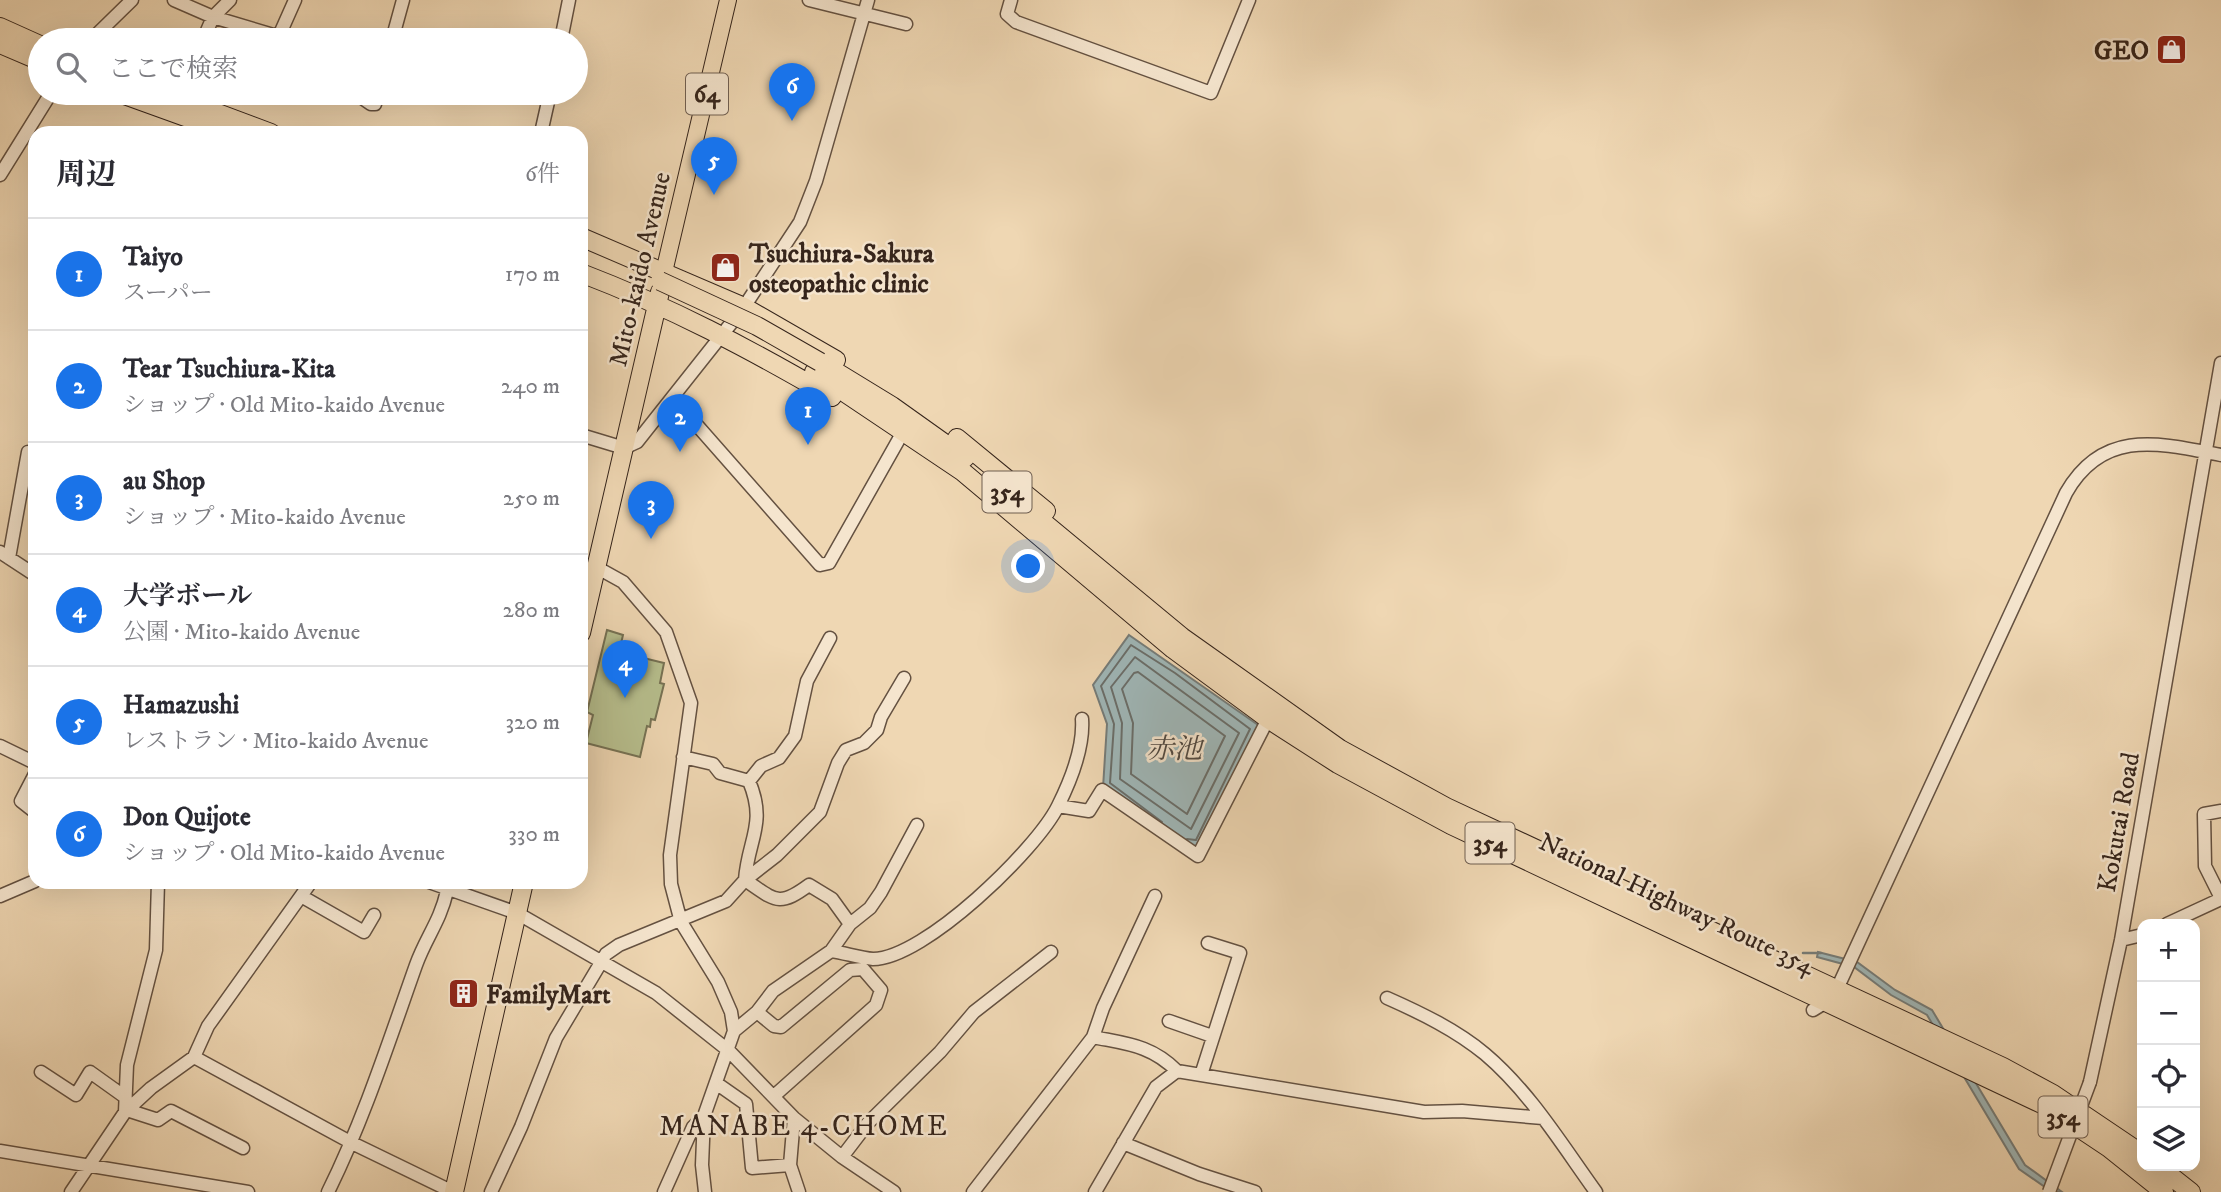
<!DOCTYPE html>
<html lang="ja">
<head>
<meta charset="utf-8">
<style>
  body { margin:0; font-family:"IM FELL DW Pica","Noto Serif JP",serif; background:#f2f2f3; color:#2b2b33 }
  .controls { position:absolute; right:21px; bottom:21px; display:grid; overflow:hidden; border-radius:14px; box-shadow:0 7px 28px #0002 }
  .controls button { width:63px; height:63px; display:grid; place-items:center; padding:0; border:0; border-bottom:2px solid #e1e1e2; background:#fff; color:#2b2b33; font:35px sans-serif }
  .you { position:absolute; left:1029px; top:567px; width:24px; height:24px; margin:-18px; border:5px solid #fff; border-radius:50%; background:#1a73e8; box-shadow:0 0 0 10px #1a73e833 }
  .badge { display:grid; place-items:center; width:46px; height:46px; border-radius:50%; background:#1a73e8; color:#fff; font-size:23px; font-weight:700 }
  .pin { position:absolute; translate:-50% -58px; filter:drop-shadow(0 2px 4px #0008) }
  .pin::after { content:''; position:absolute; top:37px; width:24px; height:21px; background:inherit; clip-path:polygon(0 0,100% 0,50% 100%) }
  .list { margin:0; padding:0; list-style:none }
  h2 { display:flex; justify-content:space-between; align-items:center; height:91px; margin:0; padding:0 28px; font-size:30px }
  h2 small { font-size:23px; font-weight:400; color:#7c7c81 }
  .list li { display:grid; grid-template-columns:46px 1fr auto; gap:21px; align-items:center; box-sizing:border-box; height:112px; padding:0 28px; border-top:2px solid #e1e1e2 }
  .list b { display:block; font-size:26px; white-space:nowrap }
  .list p { margin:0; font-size:23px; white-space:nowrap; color:#7c7c81 }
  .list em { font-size:23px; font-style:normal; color:#7c7c81 }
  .icon { flex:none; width:38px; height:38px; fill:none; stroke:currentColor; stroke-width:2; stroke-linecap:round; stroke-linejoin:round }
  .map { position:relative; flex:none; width:2221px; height:1192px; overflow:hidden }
  .search { position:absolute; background:#fff; box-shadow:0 7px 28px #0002; left:28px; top:28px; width:560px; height:77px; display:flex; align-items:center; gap:18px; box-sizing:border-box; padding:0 24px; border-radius:38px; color:#7c7c81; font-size:26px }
  .panel { position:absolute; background:#fff; box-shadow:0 7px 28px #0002; left:28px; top:126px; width:560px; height:763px; border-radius:21px }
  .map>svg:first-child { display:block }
  .green { fill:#b7bf8e; stroke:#767254; stroke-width:2 }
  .water { fill:#9fb7b8; stroke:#757c79; stroke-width:2 }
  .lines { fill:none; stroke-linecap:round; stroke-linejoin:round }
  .shore { stroke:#6a6e6a; stroke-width:2 }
  .stream { stroke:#757c79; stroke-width:2.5 }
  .minor-casing { stroke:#645141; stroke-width:15 }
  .major-casing { stroke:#35241b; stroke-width:18 }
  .highway-casing { stroke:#35241b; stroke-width:20 }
  .minor { stroke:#f5e5ce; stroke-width:12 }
  .major { stroke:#efd7b3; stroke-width:16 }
  .highway { stroke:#efd7b3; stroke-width:18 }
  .minor-bridge-casing { stroke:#645141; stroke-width:15; stroke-linecap:butt }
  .highway-bridge-casing { stroke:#35241b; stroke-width:20; stroke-linecap:butt }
  .minor-bridge { stroke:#f5e5ce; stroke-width:12 }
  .highway-bridge { stroke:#efd7b3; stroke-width:18 }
  .labels { text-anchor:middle; stroke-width:5; stroke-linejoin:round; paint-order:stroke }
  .shield { fill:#f5e5ce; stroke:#6f5e51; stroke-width:2 }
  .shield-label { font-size:24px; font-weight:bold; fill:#35241b }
  .poi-label { font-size:26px; font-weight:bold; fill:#35241b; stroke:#f5e5ce; text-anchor:start }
  .street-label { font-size:26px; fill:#35241b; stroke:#f5e5ce }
  .water-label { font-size:28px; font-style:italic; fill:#504942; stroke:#f5e5ce }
  .neighbourhood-label { font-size:28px; letter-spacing:2px; fill:#35241b; stroke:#f5e5ce }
</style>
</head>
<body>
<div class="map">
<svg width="2221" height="1192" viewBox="0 0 2221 1192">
  <rect width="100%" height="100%" fill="#efd7b3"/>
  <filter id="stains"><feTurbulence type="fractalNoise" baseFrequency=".00286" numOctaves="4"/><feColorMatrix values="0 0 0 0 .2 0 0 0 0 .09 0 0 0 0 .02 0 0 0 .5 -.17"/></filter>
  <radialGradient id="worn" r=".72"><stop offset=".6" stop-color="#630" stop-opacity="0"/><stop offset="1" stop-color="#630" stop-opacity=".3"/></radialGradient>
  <path class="green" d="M607 630 623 635 619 652 664 663 660 683 664 684 655 720 651 719 650 727 647 726 640 757 586 743 593 715 587 712Z"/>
  <path class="water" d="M1129 635 1261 727 1198 854 1103 788 1107 724 1093 685Z
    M1818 952 1857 962 1895 990 1932 1010 2025 1165 2062 1192H2052L2019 1169 1927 1015 1891 995 1854 967 1817 957Z"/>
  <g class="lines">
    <path class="shore" d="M1135 657 1239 733 1191 829 1120 779 1122 723 1111 687Z
      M1138 672 1225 736 1187 814 1131 774 1133 723 1122 689 1134 673Z
      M1162 822 1110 783 1114 724 1101 686 1131 645 1175 673 1250 729 1196 840 1187 839"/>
    <path class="stream" d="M1803 953H1821"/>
    <defs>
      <path id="minor" d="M174 0 213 17 290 40
        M809 0 906 24
        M1011 0 1007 14 1016 22 1211 93 1249 0
        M279 36 295 0
        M91 40 132 0
        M203 40 213 17 230 0
        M392 40 403 0
        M561 40 569 0
        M355 93 371 104H375L378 93
        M541 133 550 93
        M0 175 51 93
        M673 398 820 565 829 563 899 439
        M581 435 624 448 637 442 744 307 800 222 816 181 868 0
        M0 552 35 575
        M9 558 28 452H35
        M596 567 623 582 666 632 691 703 670 855 671 884 681 922 718 982 731 1012 734 1031 704 1116 702 1165 705 1192
        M0 746 35 763
        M683 757 713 764 720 773 749 781C767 824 748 839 745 880 775 900 778 908 809 885L832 899 850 924
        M35 774 21 801 35 812
        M749 781 761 766 779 758 795 736 807 681 830 638
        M1058 806 1089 811 1102 790 1198 856 1268 719
        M2221 811 2204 814 2205 866 2221 898
        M429 882 517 913 656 993 729 1051 794 1118 842 1157 894 1192
        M0 896 35 881
        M301 896 364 932 374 915
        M2167 924 2221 899
        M2121 940 2142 935
        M831 951 850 924 870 908 881 892 917 825
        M1387 998C1421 1013 1456 1030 1485 1054 1530 1092 1562 1145 1596 1192
        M1813 1010 1826 1002 1837 989 2066 493C2103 428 2159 443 2221 455
        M757 1012 774 1026 781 1027 850 970 863 969 881 990 876 1005 775 1095
        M1169 1021 1212 1036
        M734 1031 757 1012 773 991 831 951C845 953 860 958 873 959 924 959 1037 849 1058 806 1071 780 1084 748 1082 719
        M1093 1037C1127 1044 1151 1045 1177 1071L1424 1112 1462 1111 1543 1118
        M194 1057 352 1143 453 1192
        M41 1072 76 1095 90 1072 125 1097
        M1201 1075 1240 953 1208 943
        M2090 1082 2121 940 2221 363
        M716 1083 746 1104 752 1168 790 1165
        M127 1110 158 1120 171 1111 243 1148
        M125 1112 127 1065 156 950 158 882
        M794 1118 790 1165 799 1192
        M1123 1143 1199 1174 1255 1192
        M0 1151 248 1192
        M842 1157 868 1123 940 1052 974 1012 1051 952
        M71 1192 125 1112 151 1088 194 1057 208 1026 311 882
        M328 1192C364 1119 389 1041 416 965 426 937 440 922 447 891
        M491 1192 521 1127 556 1038 606 954 619 945 726 901 745 880 777 855 820 812 838 763 846 750 864 743 877 730 881 717 904 678
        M664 1192 693 1127 704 1116
        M973 1192 1093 1037 1103 1008 1155 896
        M1095 1192 1156 1087 1177 1071"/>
      <path id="major" d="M664 272 728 0"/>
      <path id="highway" d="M0 27 40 45
        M0 44 40 61
        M119 93 230 133
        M164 93 271 133
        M581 237 744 307 836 360
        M581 273C670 307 750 349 832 397
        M820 362 892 406 965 458
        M814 372 963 472 1173 649 1268 719 1338 764 1451 825 2046 1106 2109 1148 2164 1192
        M957 438 1046 511
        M1025 507 1182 637 1340 749 1446 807 2003 1067 2053 1094 2142 1154
        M581 633 660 292
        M2158 1166 2191 1192
        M454 1192 524 882"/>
    </defs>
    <use href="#minor" class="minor-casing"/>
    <use href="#major" class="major-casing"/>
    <use href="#highway" class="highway-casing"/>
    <use href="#minor" class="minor"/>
    <use href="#major" class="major"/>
    <use href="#highway" class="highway"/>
    <defs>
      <path id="minor-bridge" d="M2049 1192 2090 1082"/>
      <path id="highway-bridge" d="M660 281 757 326 820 362"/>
    </defs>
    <use href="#minor-bridge" class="minor-bridge-casing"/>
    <use href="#highway-bridge" class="highway-bridge-casing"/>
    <use href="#minor-bridge" class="minor-bridge"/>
    <use href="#highway-bridge" class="highway-bridge"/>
  </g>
  <defs>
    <symbol id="shop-square" viewBox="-11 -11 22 22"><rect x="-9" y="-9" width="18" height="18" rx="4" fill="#8f2418" stroke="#f5e5ce"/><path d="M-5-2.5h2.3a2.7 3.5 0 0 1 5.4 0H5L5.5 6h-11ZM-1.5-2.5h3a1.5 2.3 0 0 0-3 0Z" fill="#fff"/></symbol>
    <symbol id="building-square" viewBox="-11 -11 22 22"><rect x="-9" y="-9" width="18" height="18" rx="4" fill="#8f2418" stroke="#f5e5ce"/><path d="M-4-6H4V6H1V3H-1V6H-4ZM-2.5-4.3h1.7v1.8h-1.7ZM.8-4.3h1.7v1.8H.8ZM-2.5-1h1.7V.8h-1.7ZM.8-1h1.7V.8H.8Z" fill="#fff"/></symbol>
  </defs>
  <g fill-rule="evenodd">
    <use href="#shop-square" x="2154" y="32" width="35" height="35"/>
    <use href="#shop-square" x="708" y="250" width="35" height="35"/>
    <use href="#building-square" x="446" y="976" width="35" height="35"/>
  </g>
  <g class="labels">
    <g class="shield">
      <rect x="686" y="73.5" width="42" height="41" rx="5"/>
      <rect x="982.5" y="471.5" width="49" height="41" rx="5"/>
      <rect x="1465.5" y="822.5" width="49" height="41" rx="5"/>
      <rect x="2038.5" y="1096.5" width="49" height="41" rx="5"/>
    </g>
    <g class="shield-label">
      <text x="707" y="102">64</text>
      <text x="1007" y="500">354</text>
      <text x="1490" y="851">354</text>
      <text x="2063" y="1125">354</text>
    </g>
    <g class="poi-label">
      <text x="2149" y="59" text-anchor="end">GEO</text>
      <text x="749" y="262">Tsuchiura-Sakura<tspan x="749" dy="30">osteopathic clinic</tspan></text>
      <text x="486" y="1003">FamilyMart</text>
    </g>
    <g class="street-label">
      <text transform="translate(639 269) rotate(-77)" y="9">Mito-kaido Avenue</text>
      <text transform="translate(2118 822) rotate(-80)" y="9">Kokutai Road</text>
      <text transform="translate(1677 903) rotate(25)" y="9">National Highway Route 354</text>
    </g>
    <g class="water-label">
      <text x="1174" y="758">赤池</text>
    </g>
    <g class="neighbourhood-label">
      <text x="804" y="1135">MANABE 4-CHOME</text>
    </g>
  </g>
  <rect width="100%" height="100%" filter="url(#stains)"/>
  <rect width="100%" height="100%" fill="url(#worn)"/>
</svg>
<div class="controls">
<button>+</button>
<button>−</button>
<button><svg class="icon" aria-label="locate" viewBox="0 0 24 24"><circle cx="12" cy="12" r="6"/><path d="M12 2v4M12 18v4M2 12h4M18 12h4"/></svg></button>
<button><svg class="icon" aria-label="layers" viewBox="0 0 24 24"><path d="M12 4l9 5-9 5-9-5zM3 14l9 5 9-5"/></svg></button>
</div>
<div class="you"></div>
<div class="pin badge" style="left:808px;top:445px">1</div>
<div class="pin badge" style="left:680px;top:452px">2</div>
<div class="pin badge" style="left:651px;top:539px">3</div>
<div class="pin badge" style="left:625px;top:698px">4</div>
<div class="pin badge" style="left:714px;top:195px">5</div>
<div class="pin badge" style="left:792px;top:121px">6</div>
<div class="search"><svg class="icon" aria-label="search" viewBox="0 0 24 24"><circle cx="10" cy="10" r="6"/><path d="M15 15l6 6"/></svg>ここで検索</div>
<section class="panel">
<h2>周辺<small>6件</small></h2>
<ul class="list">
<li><span class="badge">1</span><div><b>Taiyo</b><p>スーパー</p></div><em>170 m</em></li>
<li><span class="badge">2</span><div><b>Tear Tsuchiura-Kita</b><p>ショップ · Old Mito-kaido Avenue</p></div><em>240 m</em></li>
<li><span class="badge">3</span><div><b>au Shop</b><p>ショップ · Mito-kaido Avenue</p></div><em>250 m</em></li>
<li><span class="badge">4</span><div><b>大学ボール</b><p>公園 · Mito-kaido Avenue</p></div><em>280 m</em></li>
<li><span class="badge">5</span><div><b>Hamazushi</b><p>レストラン · Mito-kaido Avenue</p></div><em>320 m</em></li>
<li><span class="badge">6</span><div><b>Don Quijote</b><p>ショップ · Old Mito-kaido Avenue</p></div><em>330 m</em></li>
</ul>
</section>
</div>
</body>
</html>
